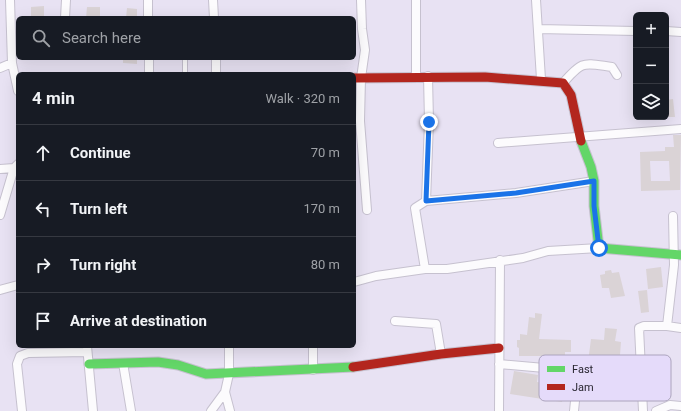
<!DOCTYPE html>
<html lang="en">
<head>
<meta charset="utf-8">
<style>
  body { margin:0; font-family:Roboto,sans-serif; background:#242831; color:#f1f3f6 }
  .controls { position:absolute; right:12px; top:12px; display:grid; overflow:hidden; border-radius:6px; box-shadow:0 4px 16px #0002 }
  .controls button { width:36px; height:36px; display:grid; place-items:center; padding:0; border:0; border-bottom:1px solid #363941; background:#171b24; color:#f1f3f6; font:20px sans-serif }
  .stop { position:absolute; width:12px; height:12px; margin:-9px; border:3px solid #1a73e8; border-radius:50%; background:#fff }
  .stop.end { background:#1a73e8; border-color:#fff; box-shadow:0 1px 4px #0008 }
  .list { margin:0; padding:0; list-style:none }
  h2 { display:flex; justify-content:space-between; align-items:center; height:52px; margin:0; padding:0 16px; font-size:17px }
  h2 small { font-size:13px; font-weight:400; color:#9ea1a6 }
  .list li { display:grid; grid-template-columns:26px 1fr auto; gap:12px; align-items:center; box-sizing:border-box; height:56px; padding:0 16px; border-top:1px solid #363941 }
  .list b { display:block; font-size:15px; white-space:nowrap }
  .list em { font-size:13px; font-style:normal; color:#9ea1a6 }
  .icon { flex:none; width:22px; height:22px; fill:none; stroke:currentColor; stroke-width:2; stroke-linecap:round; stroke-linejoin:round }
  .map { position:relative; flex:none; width:681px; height:411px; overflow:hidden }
  .search { position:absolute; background:#171b24; box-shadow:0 4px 16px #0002; left:16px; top:16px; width:340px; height:44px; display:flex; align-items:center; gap:10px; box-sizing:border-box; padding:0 14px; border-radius:6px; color:#9ea1a6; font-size:15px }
  .panel { position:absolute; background:#171b24; box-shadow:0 4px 16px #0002; left:16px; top:72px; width:340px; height:276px; border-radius:6px }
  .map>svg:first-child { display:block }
  .building { fill:#dad3d6; fill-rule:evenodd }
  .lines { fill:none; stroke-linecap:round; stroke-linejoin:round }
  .lane-casing { stroke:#c6c1cf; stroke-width:6 }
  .street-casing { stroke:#c6c1cf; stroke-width:10 }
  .fast-casing { stroke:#c6c1cf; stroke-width:11 }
  .jam-casing { stroke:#c6c1cf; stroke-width:11 }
  .lane { stroke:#fcfbfd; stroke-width:4 }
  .street { stroke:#fcfbfd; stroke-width:8 }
  .fast { stroke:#63d668; stroke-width:9 }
  .jam { stroke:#b3261e; stroke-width:9 }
  .route { stroke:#1a73e8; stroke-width:5 }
  .key { fill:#e5dbfa; stroke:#aca4bd; stroke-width:1 }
  .key-label { font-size:11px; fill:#282530 }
</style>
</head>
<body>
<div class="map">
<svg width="681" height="411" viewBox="0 0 681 411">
  <rect width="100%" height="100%" fill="#e8e2f3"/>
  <path class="building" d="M44 6V18H31V7Z
    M87 7H100V18H86Z
    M127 8 137 9V18H126Z
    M123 58H137V64L123 63Z
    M673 99 675 117H666V100Z
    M673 135H681L680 190 641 191 640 152 665 151V147H674ZM650 161H669L670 181H651Z
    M661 267 663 287 648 289 646 269Z
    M611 270 612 273 619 272 625 296 611 298 609 288H602L600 275 605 274V271Z
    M647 290 649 312 641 313 638 291Z
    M535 313 542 314 539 339 571 340V352H565V356H519V348L517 347V340H520V334L527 335 529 317 535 318Z
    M605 328 617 329 615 341 621 342 620 355H615V361L588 362 591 339 604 340Z
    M514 371 538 375 537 382 551 384 552 382 565 386 562 402 510 394Z"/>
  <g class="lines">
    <defs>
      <path id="lane" d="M185 58V74"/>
      <path id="street" d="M10 0 12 63 18 91
        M148 0V18
        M213 0 214 18
        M361 0 362 29 365 50 361 78 360 121 367 210
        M416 0V77
        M536 0 541 79
        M65 18 66 0
        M538 29 636 31
        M666 31 681 32
        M149 58V74
        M216 58V74
        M0 68 12 63
        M563 83C583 60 583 63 612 67L617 75
        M498 143 681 129
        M0 169 14 168
        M426 201 516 193 594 181
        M0 215 14 168 18 164
        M425 269 415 208 426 201 429 122 428 76
        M354 282 376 276 425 269H447L523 258 548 251 599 248
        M0 290 18 285
        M395 321 436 324 441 354
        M667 326 681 328
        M87 346 93 411
        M229 346V374L225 392 230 411
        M313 346V370
        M123 363 131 411
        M499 364 578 371 641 372
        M22 411 17 364 20 356 28 353 87 352
        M211 411 225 392
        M499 411 500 260
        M574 411 578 371
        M643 411 639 328 644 326H667L674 265 673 216
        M656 411 670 405 681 406"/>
      <path id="fast" d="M581 141 591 167 594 181V206L599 248 681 255
        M89 364 158 362 178 365 206 374 353 367"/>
      <path id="jam" d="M354 78 485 77 563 83 571 95 581 141
        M353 367 441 354 499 348"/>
    </defs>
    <use href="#lane" class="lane-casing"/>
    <use href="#street" class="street-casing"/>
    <use href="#fast" class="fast-casing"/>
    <use href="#jam" class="jam-casing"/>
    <use href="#lane" class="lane"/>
    <use href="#street" class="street"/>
    <use href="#fast" class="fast"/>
    <use href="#jam" class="jam"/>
  </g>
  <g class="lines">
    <path class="route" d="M429 122 426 201 516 193 594 181V206L599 248"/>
  </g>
  <rect x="539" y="355" width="132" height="46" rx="6" class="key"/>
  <rect x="547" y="366" width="18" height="6" fill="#63d668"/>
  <rect x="547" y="384" width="18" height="6" fill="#b3261e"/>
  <g class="key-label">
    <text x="572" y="373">Fast</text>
    <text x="572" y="391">Jam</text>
  </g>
</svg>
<div class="controls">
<button>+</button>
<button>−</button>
<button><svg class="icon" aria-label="layers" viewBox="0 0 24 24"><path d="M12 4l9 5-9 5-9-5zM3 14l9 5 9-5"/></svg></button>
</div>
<div class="stop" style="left:599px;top:248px"></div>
<div class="stop end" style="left:429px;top:122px"></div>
<div class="search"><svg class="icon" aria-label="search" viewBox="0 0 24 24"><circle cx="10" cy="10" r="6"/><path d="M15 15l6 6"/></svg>Search here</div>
<section class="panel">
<h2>4 min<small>Walk · 320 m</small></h2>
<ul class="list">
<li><svg class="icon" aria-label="ahead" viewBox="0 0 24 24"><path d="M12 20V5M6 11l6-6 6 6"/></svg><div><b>Continue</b></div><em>70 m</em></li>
<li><svg class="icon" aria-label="left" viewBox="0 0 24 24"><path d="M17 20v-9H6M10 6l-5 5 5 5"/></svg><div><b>Turn left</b></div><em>170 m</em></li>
<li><svg class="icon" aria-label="right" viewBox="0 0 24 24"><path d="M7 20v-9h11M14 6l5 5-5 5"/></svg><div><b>Turn right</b></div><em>80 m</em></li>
<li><svg class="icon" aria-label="arrive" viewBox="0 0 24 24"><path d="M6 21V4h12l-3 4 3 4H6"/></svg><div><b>Arrive at destination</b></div></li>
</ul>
</section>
</div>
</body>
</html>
